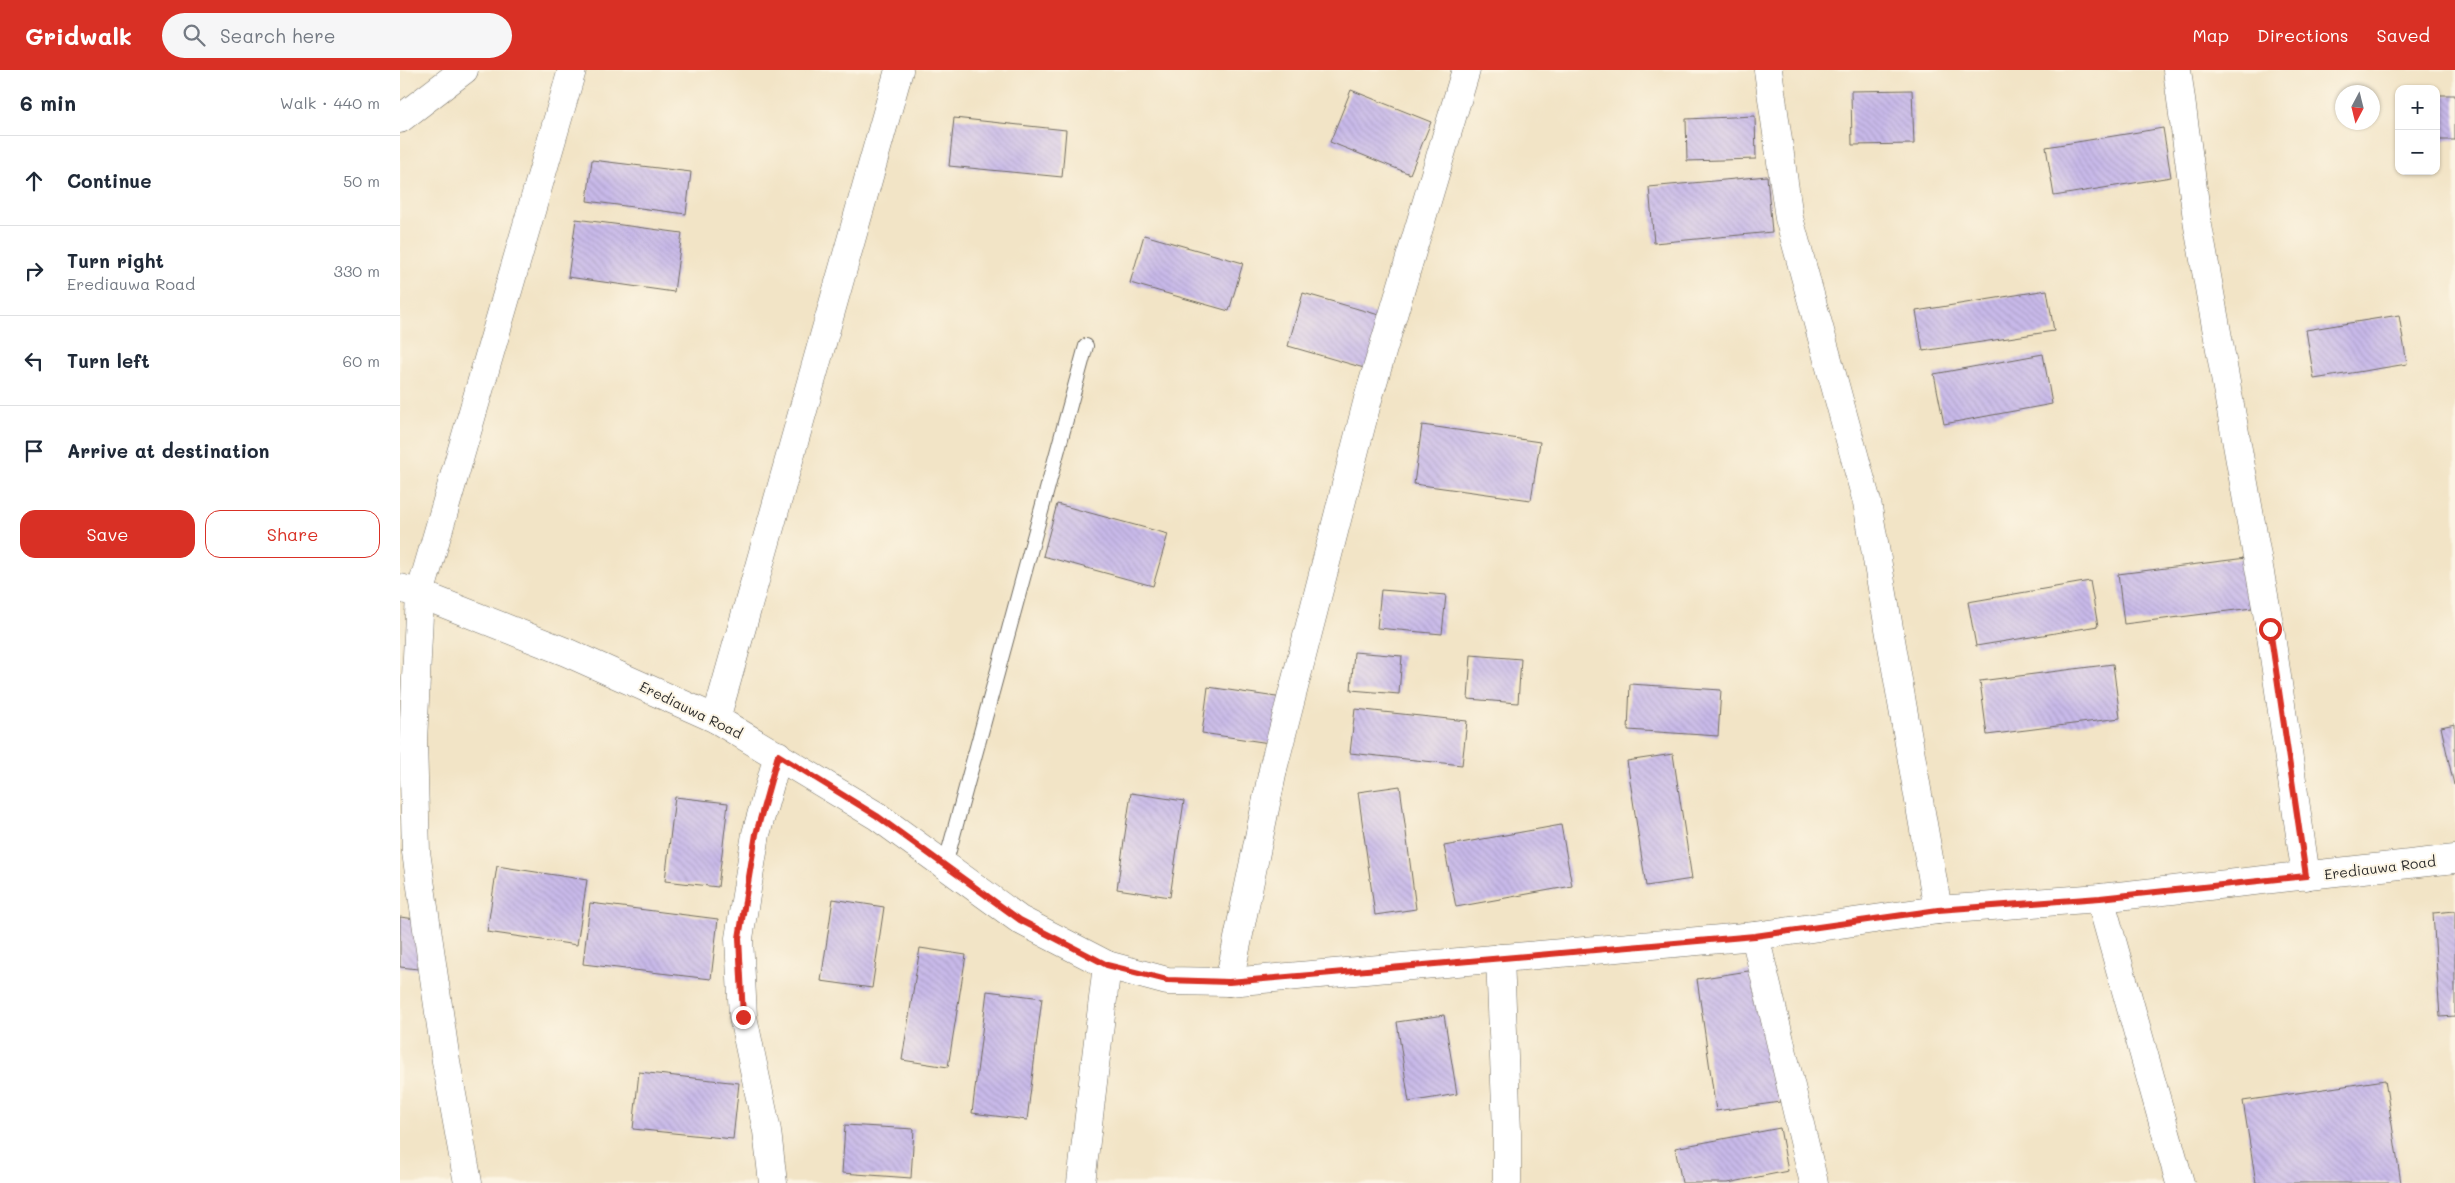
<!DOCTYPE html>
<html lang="en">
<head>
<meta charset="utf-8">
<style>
  body { margin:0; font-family:Mali,sans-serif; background:#f6f6f7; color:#1f2937 }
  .controls { position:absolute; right:15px; top:15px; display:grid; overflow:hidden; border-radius:10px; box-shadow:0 1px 4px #0004 }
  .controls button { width:45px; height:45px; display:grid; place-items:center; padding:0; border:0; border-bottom:1px solid #e0e1e3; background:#fff; color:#1f2937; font:25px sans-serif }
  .compass { position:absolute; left:1935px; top:15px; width:45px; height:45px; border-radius:50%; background:#fff; box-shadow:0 1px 4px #0004; rotate:187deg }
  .stop { position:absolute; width:15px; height:15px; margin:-11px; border:4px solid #d93025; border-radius:50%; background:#fff }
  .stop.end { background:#d93025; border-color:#fff; box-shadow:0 1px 5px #0008 }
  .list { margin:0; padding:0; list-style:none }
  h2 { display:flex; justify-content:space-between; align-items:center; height:65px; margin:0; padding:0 20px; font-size:21px }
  h2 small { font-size:16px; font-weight:400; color:#747a83 }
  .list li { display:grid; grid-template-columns:32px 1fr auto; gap:15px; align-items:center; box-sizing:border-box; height:90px; padding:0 20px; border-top:1px solid #e0e1e3 }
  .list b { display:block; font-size:19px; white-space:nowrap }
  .list p { margin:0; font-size:16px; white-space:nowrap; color:#747a83 }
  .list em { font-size:16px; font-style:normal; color:#747a83 }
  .actions { display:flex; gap:10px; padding:15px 20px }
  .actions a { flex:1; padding:11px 0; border:1px solid #d93025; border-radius:15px; text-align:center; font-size:18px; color:#d93025 }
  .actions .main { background:#d93025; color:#fff }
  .icon { flex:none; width:28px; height:28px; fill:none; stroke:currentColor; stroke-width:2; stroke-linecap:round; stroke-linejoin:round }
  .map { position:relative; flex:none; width:2055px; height:1113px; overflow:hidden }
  header { display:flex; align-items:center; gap:30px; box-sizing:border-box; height:70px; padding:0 25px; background:#d93025; color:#fff }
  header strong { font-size:24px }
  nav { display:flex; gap:28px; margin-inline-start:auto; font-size:18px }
  .search { width:350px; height:45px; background:#f6f6f7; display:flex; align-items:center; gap:12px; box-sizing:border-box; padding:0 18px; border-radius:28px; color:#747a83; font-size:19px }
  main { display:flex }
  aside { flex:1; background:#fff }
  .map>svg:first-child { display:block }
  .building { fill:url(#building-back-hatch) }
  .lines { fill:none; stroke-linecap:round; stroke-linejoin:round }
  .lane-casing { stroke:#716c61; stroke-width:16 }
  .street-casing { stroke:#716c61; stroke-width:29 }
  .secondary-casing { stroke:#716c61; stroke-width:29 }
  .lane { stroke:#fff; stroke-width:14 }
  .street { stroke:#fff; stroke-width:28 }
  .secondary { stroke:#fff; stroke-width:28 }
  .route { stroke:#d93025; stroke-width:6 }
  .labels { text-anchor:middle; stroke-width:4; stroke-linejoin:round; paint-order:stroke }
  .street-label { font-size:14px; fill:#2b2b2b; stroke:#fcf5e5 }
</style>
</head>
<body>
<header>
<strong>Gridwalk</strong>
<div class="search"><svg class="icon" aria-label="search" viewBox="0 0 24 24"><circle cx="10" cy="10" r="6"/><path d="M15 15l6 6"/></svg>Search here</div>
<nav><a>Map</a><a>Directions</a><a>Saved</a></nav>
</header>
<main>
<aside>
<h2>6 min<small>Walk · 440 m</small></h2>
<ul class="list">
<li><svg class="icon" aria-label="ahead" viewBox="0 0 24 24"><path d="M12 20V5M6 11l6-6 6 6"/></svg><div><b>Continue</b></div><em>50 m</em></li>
<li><svg class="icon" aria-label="right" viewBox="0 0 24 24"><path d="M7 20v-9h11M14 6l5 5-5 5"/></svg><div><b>Turn right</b><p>Erediauwa Road</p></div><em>330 m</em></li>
<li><svg class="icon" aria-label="left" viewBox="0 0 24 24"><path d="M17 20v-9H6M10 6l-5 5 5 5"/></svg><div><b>Turn left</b></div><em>60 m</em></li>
<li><svg class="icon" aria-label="arrive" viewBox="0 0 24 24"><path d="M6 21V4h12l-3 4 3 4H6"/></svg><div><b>Arrive at destination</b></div></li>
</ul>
<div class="actions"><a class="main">Save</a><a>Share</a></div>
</aside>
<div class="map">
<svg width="2055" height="1113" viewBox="0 0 2055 1113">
  <defs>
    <pattern id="building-back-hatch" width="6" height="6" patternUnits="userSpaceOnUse" patternTransform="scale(1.25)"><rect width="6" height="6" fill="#c8b9e9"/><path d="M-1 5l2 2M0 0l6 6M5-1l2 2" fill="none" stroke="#ac9fc8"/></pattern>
  </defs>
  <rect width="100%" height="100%" fill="#fcf5e5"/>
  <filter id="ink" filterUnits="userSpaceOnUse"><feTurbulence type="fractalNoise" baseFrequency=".02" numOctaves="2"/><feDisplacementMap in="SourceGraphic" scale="10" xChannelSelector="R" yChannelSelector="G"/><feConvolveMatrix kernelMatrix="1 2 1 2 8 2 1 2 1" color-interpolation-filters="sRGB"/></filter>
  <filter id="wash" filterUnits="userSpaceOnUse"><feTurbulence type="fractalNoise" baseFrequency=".0096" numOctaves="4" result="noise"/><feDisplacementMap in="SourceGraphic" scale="20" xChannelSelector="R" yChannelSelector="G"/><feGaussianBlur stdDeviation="1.12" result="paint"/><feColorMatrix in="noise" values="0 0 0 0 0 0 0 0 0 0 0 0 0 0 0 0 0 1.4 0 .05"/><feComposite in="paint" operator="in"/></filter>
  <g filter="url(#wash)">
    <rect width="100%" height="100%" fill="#f2e4c6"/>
    <g id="blocks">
      <path class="building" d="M951 20 1031 52 1010 104 930 72Z
        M1512 20 1514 74 1452 75 1451 21Z
        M2036 25H2055V70H2036Z
        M1355 46 1356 89 1287 91 1286 49Z
        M554 48 666 60 662 107 549 96Z
        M1763 58 1771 107 1654 126 1646 77Z
        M192 90 291 102 286 144 187 131Z
        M1367 106 1372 162 1254 173 1249 117Z
        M176 149 282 163 274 222 168 207Z
        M744 165 843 193 829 241 730 213Z
        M1647 220 1654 261 1523 281 1516 241Z
        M903 223 986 247 971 300 888 276Z
        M1999 245 2007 294 1914 309 1906 260Z
        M1643 284 1652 334 1544 354 1534 304Z
        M1022 355 1140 372 1131 430 1014 414Z
        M657 434 768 464 753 516 643 486Z
        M1846 488 1852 538 1724 554 1718 504Z
        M1690 511 1698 556 1576 576 1568 532Z
        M981 520 1046 525 1042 564 977 558Z
        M954 582 1002 586 999 624 951 620Z
        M1071 585 1121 589 1118 633 1068 629Z
        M1713 594 1720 648 1587 665 1580 611Z
        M1230 614 1321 620 1318 666 1228 660Z
        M808 617 883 628 876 674 802 663Z
        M955 639 1067 651 1062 695 950 683Z
        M2055 654V715H2054L2041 657Z
        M1273 684 1292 809 1246 816 1227 691Z
        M1000 716 1016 839 975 845 958 722Z
        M731 723 784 731 770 827 717 819Z
        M275 727 328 733 318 817 265 811Z
        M1161 755 1172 816 1056 837 1044 776Z
        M97 796 187 810 177 875 87 862Z
        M433 829 484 837 472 918 421 911Z
        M190 833 318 849 311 909 183 894Z
        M2055 841V946L2040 947 2033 843Z
        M0 847 24 850 18 899 0 897Z
        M520 878 566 885 548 997 502 990Z
        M1361 899 1380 1032 1316 1041 1297 909Z
        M587 921 642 928 627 1050 572 1043Z
        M1044 945 1057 1024 1009 1032 997 952Z
        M239 1002 339 1013 333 1069 233 1059Z
        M1985 1010 2001 1113H1856L1843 1031Z
        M445 1055 514 1059 511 1108 442 1103Z
        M1380 1058 1388 1101 1328 1113H1282L1275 1078Z"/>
    </g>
  </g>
  <g filter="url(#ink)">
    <use href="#blocks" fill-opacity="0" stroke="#716c61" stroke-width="1"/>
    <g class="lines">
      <defs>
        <path id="lane" d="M545 795 686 276"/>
        <path id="street" d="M1368 0 1389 148 1467 432 1538 840
          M1777 0 1798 156 1870 559 1906 806
          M0 49 64 0
          M316 649 499 0
          M1700 828 1780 1113
          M1355 866 1414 1113
          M1100 888 1107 1061V1113
          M829 912 874 695 968 329 1066 0
          M68 1113 46 991 16 782 13 671 20 524 172 0
          M373 1113 367 1061 343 947 339 868 356 764 378 685
          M681 1113 707 895"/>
        <path id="secondary" d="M0 518 20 524 166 582 316 649 477 746 620 850 707 895 767 911 829 912 1355 866 1538 840 1700 828 2055 789"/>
      </defs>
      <use href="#lane" class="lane-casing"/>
      <use href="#street" class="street-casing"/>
      <use href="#secondary" class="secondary-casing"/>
      <use href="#lane" class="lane"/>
      <use href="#street" class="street"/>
      <use href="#secondary" class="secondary"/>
    </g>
  </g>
  <g class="lines" filter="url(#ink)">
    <path class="route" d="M343 947 339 868 356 764 378 685 477 746 620 850 707 895 767 910 829 912 1355 866 1538 840 1700 828 1906 806 1870 559"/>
  </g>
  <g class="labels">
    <g class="street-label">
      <text transform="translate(291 640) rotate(26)" y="5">Erediauwa Road</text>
      <text transform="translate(1980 798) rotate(-7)" y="5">Erediauwa Road</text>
    </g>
  </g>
</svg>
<div class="controls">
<button>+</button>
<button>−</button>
</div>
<svg class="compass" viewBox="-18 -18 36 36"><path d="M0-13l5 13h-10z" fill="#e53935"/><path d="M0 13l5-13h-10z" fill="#747a83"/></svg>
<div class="stop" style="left:1870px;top:559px"></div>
<div class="stop end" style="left:343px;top:947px"></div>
</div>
</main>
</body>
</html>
